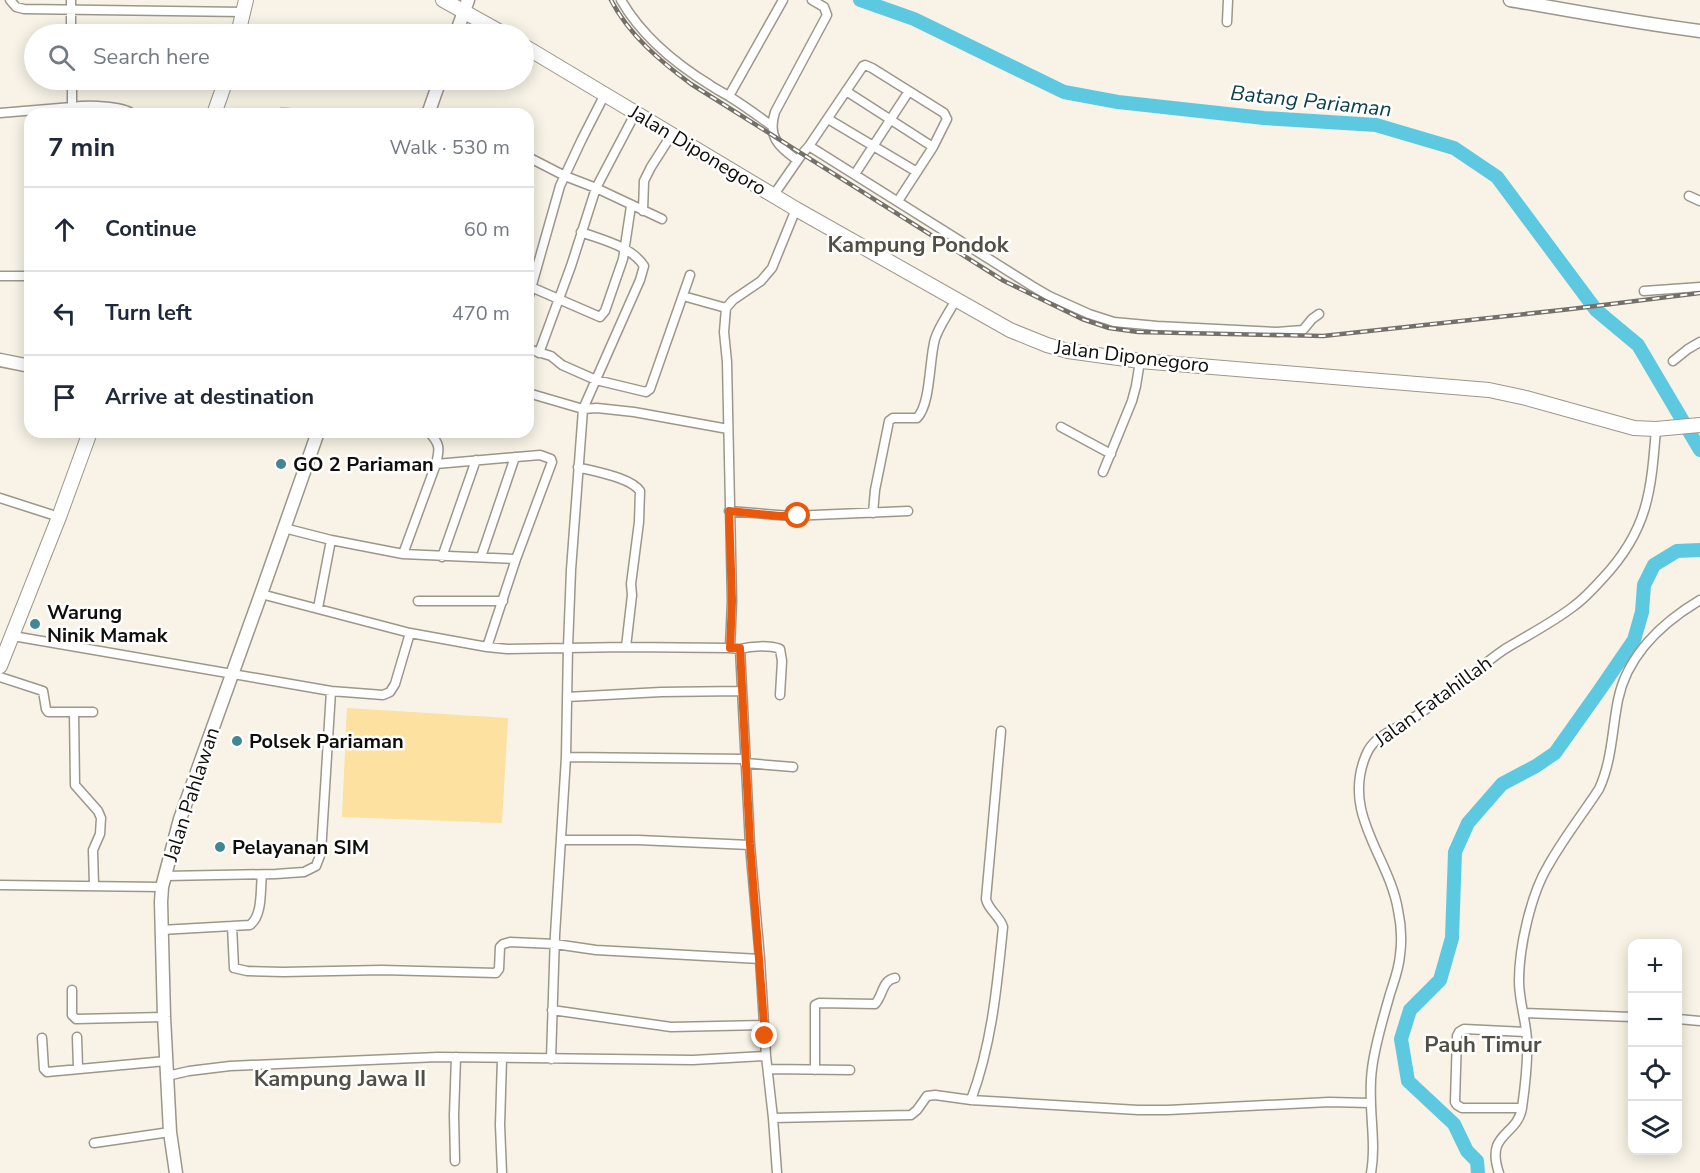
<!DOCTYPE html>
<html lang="en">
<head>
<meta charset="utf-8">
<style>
  body { margin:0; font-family:"Nunito Sans",sans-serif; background:#f6f6f7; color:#1f2937 }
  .controls { position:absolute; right:18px; bottom:18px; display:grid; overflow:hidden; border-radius:12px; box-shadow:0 3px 15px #0003 }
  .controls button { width:54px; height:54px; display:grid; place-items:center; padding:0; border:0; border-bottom:2px solid #e0e1e3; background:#fff; color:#1f2937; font:30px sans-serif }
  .stop { position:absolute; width:18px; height:18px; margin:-14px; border:4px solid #ea580c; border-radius:50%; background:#fff }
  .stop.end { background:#ea580c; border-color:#fff; box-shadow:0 2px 6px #0008 }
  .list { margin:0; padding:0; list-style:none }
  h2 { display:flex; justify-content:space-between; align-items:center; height:78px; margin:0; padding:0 24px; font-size:26px }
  h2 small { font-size:20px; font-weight:400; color:#747a83 }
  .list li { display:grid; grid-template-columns:39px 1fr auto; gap:18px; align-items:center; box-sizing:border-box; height:84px; padding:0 24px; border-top:2px solid #e0e1e3 }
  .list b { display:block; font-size:22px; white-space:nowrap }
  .list em { font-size:20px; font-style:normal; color:#747a83 }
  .icon { flex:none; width:33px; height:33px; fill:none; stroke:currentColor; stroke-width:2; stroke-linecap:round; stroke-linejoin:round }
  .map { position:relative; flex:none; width:1700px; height:1173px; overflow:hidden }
  .search { position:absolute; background:#fff; box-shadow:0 3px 15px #0003; left:24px; top:24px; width:510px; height:66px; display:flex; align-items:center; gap:15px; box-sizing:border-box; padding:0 21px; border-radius:33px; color:#747a83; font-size:22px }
  .panel { position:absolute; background:#fff; box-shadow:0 3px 15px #0003; left:24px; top:108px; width:510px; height:330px; border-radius:18px }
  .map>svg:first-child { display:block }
  .park { fill:#fce1a0 }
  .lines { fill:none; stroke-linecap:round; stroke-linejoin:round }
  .river { stroke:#5dc9e0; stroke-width:14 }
  .street-casing { stroke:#9c978b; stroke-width:11 }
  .secondary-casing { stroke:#9c978b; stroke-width:15 }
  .primary-casing { stroke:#9c978b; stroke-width:16 }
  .street { stroke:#fff; stroke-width:8 }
  .secondary { stroke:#fff; stroke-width:12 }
  .primary { stroke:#fff; stroke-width:14 }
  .rail-casing { stroke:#747069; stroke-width:4.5 }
  .rail { stroke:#fff; stroke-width:2; stroke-dasharray:7; stroke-linecap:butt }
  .route { stroke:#ea580c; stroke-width:8 }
  .poi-dot { fill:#428695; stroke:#fff; stroke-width:2 }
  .labels { text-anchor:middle; stroke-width:5; stroke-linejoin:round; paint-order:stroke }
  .street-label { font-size:20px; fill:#100e0a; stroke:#fff }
  .poi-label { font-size:20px; font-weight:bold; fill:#100e0a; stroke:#fff; text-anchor:start }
  .water-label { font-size:21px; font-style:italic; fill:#0e404a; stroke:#fff }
  .quarter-label { font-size:22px; font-weight:bold; fill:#534f44; stroke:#fff }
</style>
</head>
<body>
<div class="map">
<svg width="1700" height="1173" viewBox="0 0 1700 1173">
  <rect width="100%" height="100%" fill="#f8f3e6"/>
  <path class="park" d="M347 708 508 718 502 823 342 817Z"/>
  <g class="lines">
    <path class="river" d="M860 0 914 19 1064 92 1118 102 1264 118 1376 125 1454 148 1497 177 1596 310 1638 345 1700 450
      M1478 1173 1477 1161 1467 1151 1454 1124 1408 1081 1401 1039 1410 1010 1440 980 1452 938 1455 852 1468 823 1502 784 1536 766 1555 753 1599 691 1634 640 1642 612 1644 585 1654 565 1677 551 1700 550"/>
    <defs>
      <path id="street" d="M10 0 16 7 24 9 243 12
        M71 0V34
        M621 0C641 35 676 64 710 85 717 90 724 93 730 97 745 106 758 116 772 126
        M1227 22 1228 0
        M846 91 933 147
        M729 96 783 0
        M72 107C87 105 122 105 133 114
        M0 113 72 107V80
        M282 113 303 114
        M828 119 917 172
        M809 146 863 66 865 65 872 68 944 113 947 119 933 147 898 201
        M528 157 565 176 596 188 662 219
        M797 160C779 147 767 137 775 112L827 15 824 7 812 0
        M855 174 909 91
        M773 196 802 154 809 146 1032 286 1049 296 1089 314 1114 322 1157 326 1277 332 1303 330 1312 319 1319 314
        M1689 196 1700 201
        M796 209 772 268 761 281 733 300 726 308 724 332 727 362 732 601 730 648 740 649 750 845 760 959 766 1056 773 1118 911 1115 917 1110 927 1096 935 1095 971 1100 1138 1110H1168L1329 1102 1370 1103
        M643 211 644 181 651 167 672 134
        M581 232C602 240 631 246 644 266L640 280 583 409 597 408 634 412 728 429
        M0 276H30
        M531 287 600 317 605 311 623 259 631 206
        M1644 291 1700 287
        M683 296 726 308
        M528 299 560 186 582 139 605 94
        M528 349 551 356 562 365 596 380 646 392 650 389 690 275
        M539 353 571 266 596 188 636 112
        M1673 361 1688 349 1700 342
        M528 393 583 409 571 570 568 647 566 757 555 935 551 1059
        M1061 427 1111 454
        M429 432C440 444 440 448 436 464
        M578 467C595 472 630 477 640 491L639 522 631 584 632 595 626 647
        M1103 472 1132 401 1136 386 1140 361
        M0 498 59 517
        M729 511 791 516 908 511
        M873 513 875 490 889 421 893 418H917C931 404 929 359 935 339 939 326 949 313 955 301
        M284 528 331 540
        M442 557 476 460
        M481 557 515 457
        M261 594 410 633 487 647 507 649 626 647 730 648
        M418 601H503
        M318 608 331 540 403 554
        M13 636 331 691 383 695 390 692 395 684 410 633
        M487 647 516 559 552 462 551 459 540 455 436 464 403 554 516 559
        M740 649C752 646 769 645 780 649L782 661 780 695
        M0 677 43 691 46 709 48 712H93
        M567 697 661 692 741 691
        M74 712 75 785 98 811 101 818 100 834 93 850 94 886
        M566 757 745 759
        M745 763 793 767
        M561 840H638L750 845
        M165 876 276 874 304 872 316 866 321 853 331 691
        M0 885 162 887
        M232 926 234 968 247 971 283 972 382 970 496 973 499 969 500 947 503 944 510 942 555 944 596 950 760 959
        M161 930 250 925C263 915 260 890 262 875
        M72 990V1015L76 1019 164 1017
        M552 1010 671 1027 764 1025
        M1524 1013 1632 1017
        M1678 1019 1700 1021
        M77 1037 78 1068
        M42 1038 44 1069 47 1072 166 1061
        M768 1069 850 1070
        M815 1070V1005L819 1003 875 1004C883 996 882 980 895 978
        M167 1076 189 1071 230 1066 438 1057 693 1060 766 1056
        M971 1100C992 1044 997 986 1003 927 1000 916 988 910 986 899L1001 731
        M1522 1108H1462L1457 1105 1455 1102 1457 1036 1459 1032 1464 1029 1526 1032
        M773 1118 777 1173
        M94 1143 170 1132
        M455 1161 454 1115 456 1057
        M502 1173 500 1125 502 1058
        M1371 1173C1377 1139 1367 1104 1372 1069 1375 1044 1383 1019 1390 994 1394 981 1399 969 1400 955 1402 941 1401 924 1398 910 1389 856 1341 814 1366 755 1373 738 1387 733 1403 724 1412 719 1421 713 1429 707 1456 690 1478 667 1505 649 1528 635 1552 623 1574 606 1585 598 1594 588 1603 578 1648 530 1651 492 1656 429
        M1499 1173C1485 1132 1517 1137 1522 1108 1525 1087 1528 1062 1527 1040 1526 1020 1519 1001 1519 981 1519 947 1531 894 1548 866 1563 839 1582 815 1599 789 1612 761 1612 730 1618 700 1627 655 1663 622 1700 600"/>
      <path id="secondary" d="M1510 0C1573 11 1636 23 1700 31
        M456 34 468 0
        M428 114 440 80
        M0 360 30 366
        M176 1173 170 1132 164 1017 161 902 162 887 180 819 261 594 318 432"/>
      <path id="primary" d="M443 0 504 34
        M238 34 246 0
        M524 46 796 209 1010 330 1047 345 1068 351 1140 361 1489 390 1526 398 1634 428 1656 429 1700 425
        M214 114 226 80
        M0 666 59 517 90 432"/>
    </defs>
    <use href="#street" class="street-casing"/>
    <use href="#secondary" class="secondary-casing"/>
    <use href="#primary" class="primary-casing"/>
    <use href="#street" class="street"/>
    <use href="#secondary" class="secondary"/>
    <use href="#primary" class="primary"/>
    <defs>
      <path id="rail" d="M611 0C629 35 660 61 691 84L1004 281 1082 319 1109 328 1138 332 1323 336 1571 309 1700 293"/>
    </defs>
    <use href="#rail" class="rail-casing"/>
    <use href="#rail" class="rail"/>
  </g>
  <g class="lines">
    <path class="route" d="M765 1036 750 844 740 648H730L732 601 729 511 780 516H798"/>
  </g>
  <g class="poi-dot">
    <circle cx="281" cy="464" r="6"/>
    <circle cx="35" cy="624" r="6"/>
    <circle cx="237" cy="741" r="6"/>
    <circle cx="220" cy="847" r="6"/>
  </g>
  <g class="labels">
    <g class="street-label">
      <text transform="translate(698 150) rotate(31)" y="7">Jalan Diponegoro</text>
      <text transform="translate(1132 356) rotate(7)" y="7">Jalan Diponegoro</text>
      <text transform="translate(1433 701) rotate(-36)" y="7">Jalan Fatahillah</text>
      <text transform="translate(191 794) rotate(-72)" y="7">Jalan Pahlawan</text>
    </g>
    <g class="poi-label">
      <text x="293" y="471">GO 2 Pariaman</text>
      <text x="47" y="619">Warung<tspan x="47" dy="23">Ninik Mamak</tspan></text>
      <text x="249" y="748">Polsek Pariaman</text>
      <text x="232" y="854">Pelayanan SIM</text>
    </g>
    <g class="water-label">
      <text transform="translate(1311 101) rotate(6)" y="7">Batang Pariaman</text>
    </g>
    <g class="quarter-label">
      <text x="918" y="252">Kampung Pondok</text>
      <text x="1483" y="1052">Pauh Timur</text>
      <text x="340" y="1086">Kampung Jawa II</text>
    </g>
  </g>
</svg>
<div class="controls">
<button>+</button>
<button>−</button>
<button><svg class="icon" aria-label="locate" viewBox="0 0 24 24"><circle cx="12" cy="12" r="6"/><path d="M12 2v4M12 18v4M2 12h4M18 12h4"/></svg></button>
<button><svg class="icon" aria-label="layers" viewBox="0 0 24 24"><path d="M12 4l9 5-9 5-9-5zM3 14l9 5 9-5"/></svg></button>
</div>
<div class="stop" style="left:798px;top:516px"></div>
<div class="stop end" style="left:765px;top:1036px"></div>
<div class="search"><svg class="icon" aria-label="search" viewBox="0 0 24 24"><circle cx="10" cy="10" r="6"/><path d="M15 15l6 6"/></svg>Search here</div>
<section class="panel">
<h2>7 min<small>Walk · 530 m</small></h2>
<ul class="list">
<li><svg class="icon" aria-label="ahead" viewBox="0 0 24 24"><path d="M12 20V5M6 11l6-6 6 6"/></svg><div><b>Continue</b></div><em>60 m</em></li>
<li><svg class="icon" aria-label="left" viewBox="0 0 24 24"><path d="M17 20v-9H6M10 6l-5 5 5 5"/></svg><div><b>Turn left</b></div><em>470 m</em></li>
<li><svg class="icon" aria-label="arrive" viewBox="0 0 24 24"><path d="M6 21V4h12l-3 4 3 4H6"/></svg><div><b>Arrive at destination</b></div></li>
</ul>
</section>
</div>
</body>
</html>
